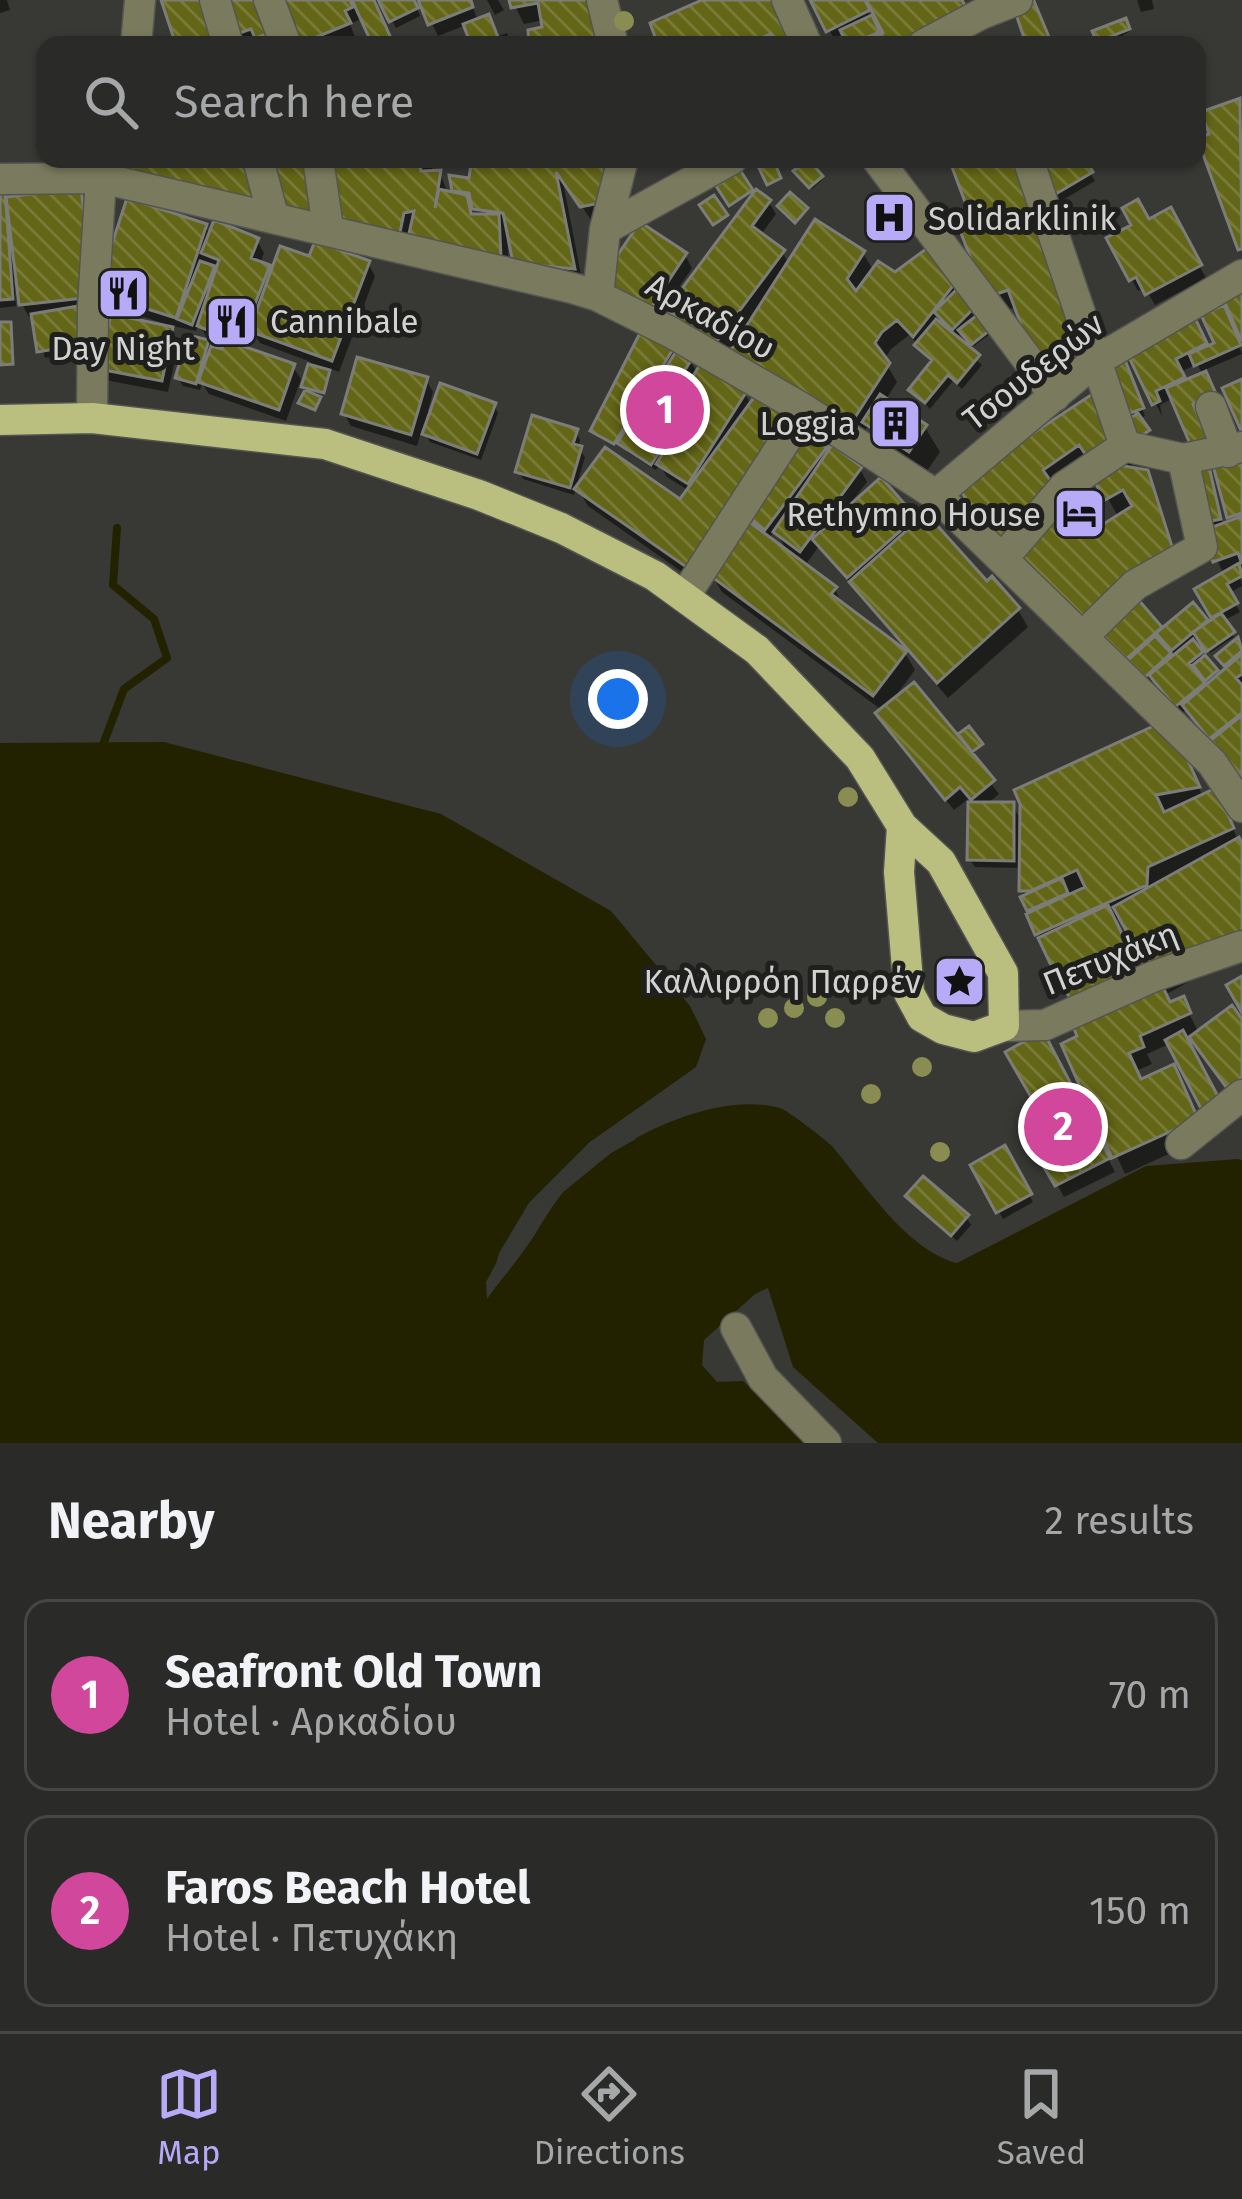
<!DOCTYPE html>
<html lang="en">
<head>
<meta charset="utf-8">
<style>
  body { margin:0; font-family:"Fira Sans",sans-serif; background:#323230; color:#f1f3f6 }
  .you { position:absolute; left:618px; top:699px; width:42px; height:42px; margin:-30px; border:9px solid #fff; border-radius:50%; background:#1a73e8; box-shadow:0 0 0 18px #1a73e833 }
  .badge { display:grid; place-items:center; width:78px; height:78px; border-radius:50%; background:#b7abf8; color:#fff; font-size:39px; font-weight:700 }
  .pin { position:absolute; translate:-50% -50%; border:6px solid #fff; box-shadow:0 3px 12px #0006 }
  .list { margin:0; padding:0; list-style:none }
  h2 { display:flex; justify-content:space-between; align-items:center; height:156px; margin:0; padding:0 48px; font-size:51px }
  h2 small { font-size:39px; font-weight:400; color:#a5a7a8 }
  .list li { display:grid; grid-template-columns:78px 1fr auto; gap:36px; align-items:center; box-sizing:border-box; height:192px; margin:0 24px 24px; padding:0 24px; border:3px solid #464645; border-radius:24px }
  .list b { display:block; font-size:45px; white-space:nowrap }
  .list p { margin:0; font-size:39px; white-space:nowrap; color:#a5a7a8 }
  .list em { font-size:39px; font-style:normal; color:#a5a7a8 }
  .icon { flex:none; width:66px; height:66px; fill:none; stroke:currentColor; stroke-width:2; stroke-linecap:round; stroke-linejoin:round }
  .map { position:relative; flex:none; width:1242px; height:1443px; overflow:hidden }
  .search { position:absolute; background:#2a2a28; box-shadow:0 3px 9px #0004; left:36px; right:36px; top:36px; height:132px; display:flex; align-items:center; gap:30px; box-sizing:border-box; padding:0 42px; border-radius:24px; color:#a5a7a8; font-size:45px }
  .sheet { height:588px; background:#2a2a28 }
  nav { display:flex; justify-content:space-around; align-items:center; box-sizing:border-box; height:168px; border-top:3px solid #464645; background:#2a2a28; font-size:33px; color:#a5a7a8 }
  nav a { display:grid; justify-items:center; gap:6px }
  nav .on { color:#b7abf8 }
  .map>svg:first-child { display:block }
  .water { fill:#220 }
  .pier { fill:#383835 }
  .shadow { fill:#0007; fill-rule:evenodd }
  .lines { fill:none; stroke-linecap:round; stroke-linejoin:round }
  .stream { stroke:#220; stroke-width:8 }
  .building { fill:url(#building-back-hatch); stroke:#7c7d79; stroke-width:3 }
  .minor-casing { stroke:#545451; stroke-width:33 }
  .major-casing { stroke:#545451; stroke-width:33 }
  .minor { stroke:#7a7b5e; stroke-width:30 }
  .major { stroke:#babe7f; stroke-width:30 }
  .tree { fill:#8a8d52 }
  .labels { text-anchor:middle; stroke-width:10; stroke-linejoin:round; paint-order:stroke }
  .poi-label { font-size:33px; fill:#d2d3d0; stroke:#1f1f1e; text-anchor:end }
  .street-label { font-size:33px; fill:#d2d3d0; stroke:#1f1f1e }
</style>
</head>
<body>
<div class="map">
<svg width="1242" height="1443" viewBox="0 0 1242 1443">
  <defs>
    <pattern id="building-back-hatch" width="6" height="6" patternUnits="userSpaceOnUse" patternTransform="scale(3)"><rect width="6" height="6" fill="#636517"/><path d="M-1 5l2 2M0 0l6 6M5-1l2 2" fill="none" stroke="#787a38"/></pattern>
  </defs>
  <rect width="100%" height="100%" fill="#383835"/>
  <path class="water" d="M164 742 441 814 611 911 690 1006 706 1039 696 1067 590 1142 529 1203 499 1253 487 1297C503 1279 518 1259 532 1239 542 1224 551 1206 563 1192 608 1144 712 1089 780 1108 789 1111 824 1139 831 1145 864 1183 906 1250 957 1263L1146 1166 1238 1159 1242 1160V1443H878L793 1367 768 1288 755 1294 704 1340 702 1365 717 1382 743 1381 813 1443H0V743Z"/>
  <path class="pier" d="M626 1120 623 1129 594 1146 534 1207 493 1279 558 1189 608 1148 630 1136 636 1139 611 1153 562 1193 487 1299 486 1282 529 1203 590 1142Z"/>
  <path class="shadow" d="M0 0H7L10 10 0 13Z
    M224 0 282 45H239Z
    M280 0H413L420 16 396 28 382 2 374 5 392 44 376 45 363 18 350 24 355 37 344 45H300Z
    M421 0H470L478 21 496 37 507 33 511 45H474L466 25 438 36Z
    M487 0H498L504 10 495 15Z
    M512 0H600L534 45 546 29 544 20 524 24Z
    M705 0H774L791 45H662Z
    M813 0H862L880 38 887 34 870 0H960L950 45H850L846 38 829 45 826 40 833 37Z
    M984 0H1033L1030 1 1050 45H1030L1016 5Z
    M1137 0H1152L1154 9 1141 12Z
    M1124 21 1129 32 1123 35 1129 45H1102L1096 33Z
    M1176 38 1179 45H1162L1161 41Z
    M1239 102 1242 108V252L1201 140 1213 135Z
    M328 159H430L433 173H440L448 194 458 202 453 179 472 181 511 159H631L593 223 562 177 583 285 526 280 511 237 507 238 509 273 408 253ZM466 205 488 208V214L469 217Z
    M788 159H813L807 163 822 180 812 189Z
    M886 159H915V160L896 173Z
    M953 159H1021L1098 377 1054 393 1017 306 998 314 972 212Z
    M1049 159H1082L1095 181 1056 204 1054 167Z
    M79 191 86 204 93 350 45 358 34 316 29 317 22 304 19 278H14L16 306 0 308V195L6 200Z
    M769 202 776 214 760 236 782 252 789 264 863 253 874 272 895 275 929 250 993 332 974 346 962 332 955 339 982 365 962 389 953 381 930 409 912 390 934 363 909 335 891 349 884 360 897 382 885 401 925 427 940 452 924 475 880 447 868 426 856 443 737 336 722 356 677 323 667 306 655 323 611 294 685 255 692 268 669 302 674 305Z
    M1170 211 1206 278 1155 305 1145 288 1138 291 1110 239Z
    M205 226 211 236 257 240 264 253 260 264 272 275 311 260 368 263 375 276 339 372 325 367 330 375 325 394 305 386 311 362 260 343 254 334 248 351 293 367 301 379 286 421 209 394 202 383 200 390 183 386 178 378 207 343 224 353 226 346 207 338 199 324 196 331 168 325 179 342 168 392 110 381 102 368 168 325 132 313 125 301 110 296 102 284Z
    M1227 317 1242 354 1202 371 1218 403 1195 413 1173 398 1160 405 1162 416 1128 349 1199 330 1208 349 1218 345ZM1197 364 1203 375 1186 383 1181 372Z
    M673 349 677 356 690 361 698 374 744 393 752 406 807 439 828 445 860 469 867 482 849 505 913 519 1018 610 1028 627 948 698 819 546 804 567 835 589 843 607 905 653 915 670 891 702 968 752 971 750 962 735 980 746 971 757 999 794 986 805H1012L1023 823 1177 740 1203 797 1224 808 1242 849V952L1165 995 1170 1005 1182 1000 1199 1033 1242 1022 1200 1050 1191 1034 1147 1054 1152 1064 1136 1071 1141 1082 1206 1137 1125 1174 1065 1045 1155 991 1135 956 1066 988 1030 916 1022 890V868L975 867 970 860 971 797 954 810 886 726 883 711 722 592 713 577 705 588 588 506 578 489 681 503 689 491 667 477 659 464 656 470 627 452 628 449 594 431ZM690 375 695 378 670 418 680 435 660 422ZM775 530 790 556 768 540ZM1122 917 1136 942 1127 947 1114 921Z
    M1129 371 1145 416 1139 419 1157 449 1126 469 1146 473 1156 491 1182 574 1136 602 1163 631 1205 622 1208 626 1216 620 1198 590 1224 575 1205 533 1210 473 1223 526 1233 523 1229 516 1242 457V566L1238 568 1242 586 1229 593 1240 612 1223 621 1234 637 1210 653 1200 638 1193 644 1219 678 1229 669 1219 657 1238 641 1242 646V779L1187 708 1182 713 1154 680 1149 684 970 502ZM1094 474 1119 518 1102 529 1074 497ZM1156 628 1173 656 1171 658 1149 635ZM1197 668 1211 685 1205 690 1192 672Z
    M426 380 433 392 428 411 494 405 498 413 481 460 430 442 422 429 417 446 351 426 344 414Z
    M576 432 580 440 578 448 585 457 574 495 523 479 519 471Z
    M1042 1035 1115 1172 1064 1197 1030 1136 1050 1124Z
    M1004 1150 1033 1202 1003 1219 974 1166Z
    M909 1197 966 1217 971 1225 957 1241Z"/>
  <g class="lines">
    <path class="stream" d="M104 742 124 689 167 658 154 619 113 585 117 528"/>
  </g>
  <path class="building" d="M161 0H211L225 45H176Z
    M221 0H262L273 32 255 38 251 29 234 35Z
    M276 0H350L353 7 345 11 351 23 297 45Z
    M352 0H374L390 36 372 44Z
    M378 0H414L418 8 389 22Z
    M418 0H471L473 7 428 25Z
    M509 0H596L604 45H529L528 30 542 27 538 3 511 8Z
    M702 0H773L788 37 774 42 771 34 744 45H658L650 23Z
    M810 0H865L870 10 826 32Z
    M866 0H962L969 13 910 45H859L883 33Z
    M1034 1 1049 37 1026 44 1014 8Z
    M489 14 501 45H471L463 24Z
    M872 15 880 32 847 45 840 30Z
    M1126 18 1130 29 1097 42 1092 31Z
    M1240 98 1242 249 1238 250 1197 138 1209 134 1201 112Z
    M115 159H251L259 207 111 173Z
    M263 159H316L331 210 283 225Z
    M325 159H419L421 171 441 170 435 208 439 189 467 195 471 214H499L501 257 408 238 414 211 404 213 399 237 339 224Z
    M496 159H620L610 201 580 207 556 172 575 269 513 263 503 213 472 209 469 193 452 191 449 175 469 178 471 164Z
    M773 159 781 178 767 185 758 166Z
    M808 159 823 176 809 188 793 171Z
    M949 159H1021L1038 205 1003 218 1007 228 1038 216 1091 359 1041 378 1008 290 986 298 954 215 968 210Z
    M1046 159H1086L1093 172 1049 198 1035 175 1050 166Z
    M740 170 753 190 729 206 716 186Z
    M81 188 94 297 19 305 6 197Z
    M756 189 771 200 752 226 785 250 714 345 666 310Z
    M5 191 13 299 0 300V192Z
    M790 192 808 208 795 223 777 206Z
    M714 195 728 215 713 225 699 205Z
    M127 198 207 224 176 318 122 301 125 292 99 284Z
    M1138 199 1149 219 1171 207 1202 265 1145 295 1136 277 1129 281 1106 238 1131 225 1122 208Z
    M815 219 865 251 847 279 856 291 878 261 895 272 930 246 956 282 913 337 897 320 882 332 875 343 890 363 850 425 729 353Z
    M214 220 259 238 251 258 270 265 240 343 197 326 219 260 201 253Z
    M640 222 687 253 648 312 600 281Z
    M315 241 370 261 332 361 249 331 280 246 309 256Z
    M200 261 215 266 192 325 177 319Z
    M958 288 976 306 952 330 934 312Z
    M1242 289V339L1241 340 1223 298Z
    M84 305 91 343 37 352 31 314Z
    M1224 305 1241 345 1194 366 1189 354 1214 343 1201 315Z
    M981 312 994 327 971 345 958 330Z
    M111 314 173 327 162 381 99 369Z
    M1193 314 1207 343 1176 359 1185 377 1156 391 1160 401 1152 405 1124 347Z
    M936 319 980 355 957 383 948 375 925 403 908 390 932 360 914 345Z
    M0 322H11L13 364 0 365Z
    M643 327 675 346 614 444 590 431Z
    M188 335 209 340 196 384 175 378Z
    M225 340 295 364 279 410 198 382 211 346 222 349Z
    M677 350 692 359 656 415 675 428 651 465 617 443Z
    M357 357 428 377 411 435 341 414Z
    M1125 360 1144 408 1120 417 1102 368Z
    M701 363 747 391 688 484 656 464 680 426 667 418Z
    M308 364 330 370 324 393 301 387Z
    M1206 371 1216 394 1193 404 1211 446 1194 453 1166 388Z
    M1242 379V433L1222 388Z
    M440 383 496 403 477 454 422 434Z
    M305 390 321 397 315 410 298 403Z
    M1097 391 1120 425 1138 413 1150 430 1094 467 1079 445 1043 470 1062 497 995 542 956 484Z
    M757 393 802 425 695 573 574 489 605 447 680 499Z
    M880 394 927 425 909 452 862 422Z
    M532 415 578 429 573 444 582 446 570 488 515 472Z
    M811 429 830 443 765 530 746 516Z
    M832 445 862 467 800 552 773 532Z
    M1242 454V513L1227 518 1212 462Z
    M1208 462 1221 519 1202 523 1188 466Z
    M1106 463 1148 470 1175 556 1082 627 1009 556 1074 492 1102 525 1132 506 1123 490 1105 500 1090 474Z
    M881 477 916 517 847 578 812 539Z
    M926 513 987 581 992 576 1020 608 937 683 849 582Z
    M1242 516V564L1238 553 1213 562 1202 531Z
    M748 521 837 587 831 594 907 651 873 696 708 574Z
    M1239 563 1242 576 1227 584 1238 603 1211 618 1194 589Z
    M1136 597 1162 627 1125 660 1098 631Z
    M1193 602 1208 620 1171 651 1156 633Z
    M1221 613 1235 632 1206 652 1193 632Z
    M1155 636 1171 653 1143 679 1127 661Z
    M1238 637 1242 651 1224 666 1215 656Z
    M1193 639 1203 652 1189 663 1205 683 1175 707 1149 675Z
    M1242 654V674L1236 678 1242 685V713L1209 739 1182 705Z
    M1205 655 1218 670 1205 681 1193 665Z
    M914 682 995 780 971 800 960 787 945 800 875 713Z
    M1242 715V779L1211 740Z
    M1169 719 1200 787 1156 795 1164 812 1216 788 1234 828 1148 867 1147 885 1035 935 1026 914 1085 887 1077 870 1030 891H1019L1020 804 1014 790Z
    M969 726 983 744 972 752 958 734Z
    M968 802H1014V861L967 860Z
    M1239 837 1242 843V930L1147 983 1125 945 1132 941 1113 907Z
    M1062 878 1068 893 1027 911 1020 897Z
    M1108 905 1127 944 1057 978 1038 938Z
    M1125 948 1135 969 1070 999 1060 978Z
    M1242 976V1013L1226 985Z
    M1162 985 1170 1002 1184 996 1191 1013 1140 1036 1144 1047 1129 1053 1141 1079 1174 1064 1198 1119 1112 1158 1061 1044 1077 1036 1072 1024Z
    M1232 1005 1242 1019V1082L1229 1091 1189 1037Z
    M1183 1030 1223 1106 1205 1116 1165 1040Z
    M1043 1031 1110 1158 1055 1186 1025 1135 1046 1123 1005 1052Z
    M1005 1145 1032 1194 996 1213 970 1165Z
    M923 1176 969 1215 951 1236 905 1196Z"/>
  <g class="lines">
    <defs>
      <path id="minor" d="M215 0 228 45
        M269 0 286 45
        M602 0 613 45
        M787 0 807 45
        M136 45 140 0
        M923 45 981 14 1017 0
        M258 159 273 216
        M318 159 328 228
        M877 159 1055 396
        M1028 159 1125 446
        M0 179 101 178 572 288 598 296 672 333 805 410 936 495 1212 763 1242 807
        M605 229 732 159
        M598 296 605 229 623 159
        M1211 407 1228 452
        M92 418 93 306 101 178 107 159
        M936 495 1094 362 1242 275
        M1003 558 1064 487 1125 446 1183 459 1242 447
        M684 597 805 410
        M1082 637 1135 585 1202 547 1183 459
        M1004 1026 1045 1025 1152 977 1242 946
        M1181 1144 1242 1095
        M736 1328 763 1378 826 1443"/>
      <path id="major" d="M0 420 92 418 325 444 479 495 561 528 655 576 757 650 860 758 902 826 941 862 1003 973 1004 1026 974 1037 943 1029 922 1017 909 993 899 872 902 826"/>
    </defs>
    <use href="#minor" class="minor-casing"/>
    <use href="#major" class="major-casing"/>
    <use href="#minor" class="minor"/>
    <use href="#major" class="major"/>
  </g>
  <g class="tree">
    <circle cx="624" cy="21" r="10"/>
    <circle cx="848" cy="797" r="10"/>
    <circle cx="842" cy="986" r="10"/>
    <circle cx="817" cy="997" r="10"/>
    <circle cx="794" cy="1008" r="10"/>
    <circle cx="768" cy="1018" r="10"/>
    <circle cx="835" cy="1018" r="10"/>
    <circle cx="922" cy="1067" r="10"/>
    <circle cx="871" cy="1094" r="10"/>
    <circle cx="940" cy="1152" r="10"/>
  </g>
  <defs>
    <symbol id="hospital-square" viewBox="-11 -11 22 22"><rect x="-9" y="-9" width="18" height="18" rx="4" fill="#b7abf8" stroke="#1f1f1e"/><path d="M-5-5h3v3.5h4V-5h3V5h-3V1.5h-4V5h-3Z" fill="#111"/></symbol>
    <symbol id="restaurant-square" viewBox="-11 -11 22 22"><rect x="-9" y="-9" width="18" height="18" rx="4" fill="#b7abf8" stroke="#1f1f1e"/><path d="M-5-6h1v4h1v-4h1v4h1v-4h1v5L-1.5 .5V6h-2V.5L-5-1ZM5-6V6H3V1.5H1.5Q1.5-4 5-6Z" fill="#111"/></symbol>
    <symbol id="building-square" viewBox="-11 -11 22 22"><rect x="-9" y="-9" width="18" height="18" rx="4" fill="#b7abf8" stroke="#1f1f1e"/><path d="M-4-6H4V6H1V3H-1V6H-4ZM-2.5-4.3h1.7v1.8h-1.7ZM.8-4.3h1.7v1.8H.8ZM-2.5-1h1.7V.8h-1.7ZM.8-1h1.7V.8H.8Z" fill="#111"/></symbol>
    <symbol id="hotel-square" viewBox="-11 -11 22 22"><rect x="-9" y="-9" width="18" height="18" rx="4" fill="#b7abf8" stroke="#1f1f1e"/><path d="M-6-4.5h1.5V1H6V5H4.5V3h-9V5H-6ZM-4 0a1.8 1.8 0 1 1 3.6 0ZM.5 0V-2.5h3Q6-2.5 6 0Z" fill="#111"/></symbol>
    <symbol id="sight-square" viewBox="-11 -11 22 22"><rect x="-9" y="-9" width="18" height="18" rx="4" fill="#b7abf8" stroke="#1f1f1e"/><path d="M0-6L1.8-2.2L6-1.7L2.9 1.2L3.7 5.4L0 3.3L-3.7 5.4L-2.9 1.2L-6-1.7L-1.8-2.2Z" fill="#111"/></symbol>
  </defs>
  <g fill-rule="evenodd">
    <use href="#hospital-square" x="860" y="188" width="59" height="59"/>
    <use href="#restaurant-square" x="94" y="264" width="59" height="59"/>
    <use href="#restaurant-square" x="202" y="292" width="59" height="59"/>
    <use href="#building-square" x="866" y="394" width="59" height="59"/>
    <use href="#hotel-square" x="1050" y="484" width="59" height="59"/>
    <use href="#sight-square" x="930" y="952" width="59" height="59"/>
  </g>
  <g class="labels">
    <g class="poi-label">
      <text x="928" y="230" text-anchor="start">Solidarklinik</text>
      <text x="270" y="333" text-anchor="start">Cannibale</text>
      <text x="123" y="360" text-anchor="middle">Day Night</text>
      <text x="856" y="435">Loggia</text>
      <text x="1041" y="526">Rethymno House</text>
      <text x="921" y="993">Καλλιρρόη Παρρέν</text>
    </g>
    <g class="street-label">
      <text transform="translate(711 316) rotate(29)" y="12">Αρκαδίου</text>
      <text transform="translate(1033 371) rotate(-38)" y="12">Τσουδερών</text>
      <text transform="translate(1110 958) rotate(-22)" y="12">Πετυχάκη</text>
    </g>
  </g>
</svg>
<div class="you"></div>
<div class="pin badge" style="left:665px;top:410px;background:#d1479c">1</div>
<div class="pin badge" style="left:1063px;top:1127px;background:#d1479c">2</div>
<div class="search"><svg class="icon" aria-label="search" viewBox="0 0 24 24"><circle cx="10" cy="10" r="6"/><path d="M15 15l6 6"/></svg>Search here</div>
</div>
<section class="sheet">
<h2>Nearby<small>2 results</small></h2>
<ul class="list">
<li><span class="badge" style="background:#d1479c">1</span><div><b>Seafront Old Town</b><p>Hotel · Αρκαδίου</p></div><em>70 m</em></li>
<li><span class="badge" style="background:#d1479c">2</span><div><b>Faros Beach Hotel</b><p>Hotel · Πετυχάκη</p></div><em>150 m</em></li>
</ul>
</section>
<nav>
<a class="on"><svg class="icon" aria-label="map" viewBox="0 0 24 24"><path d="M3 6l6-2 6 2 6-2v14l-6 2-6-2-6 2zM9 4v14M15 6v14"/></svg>Map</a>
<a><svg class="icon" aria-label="directions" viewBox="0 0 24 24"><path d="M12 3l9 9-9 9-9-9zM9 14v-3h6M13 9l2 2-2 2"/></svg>Directions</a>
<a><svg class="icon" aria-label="saved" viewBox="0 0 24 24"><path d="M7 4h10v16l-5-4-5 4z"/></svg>Saved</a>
</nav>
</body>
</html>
